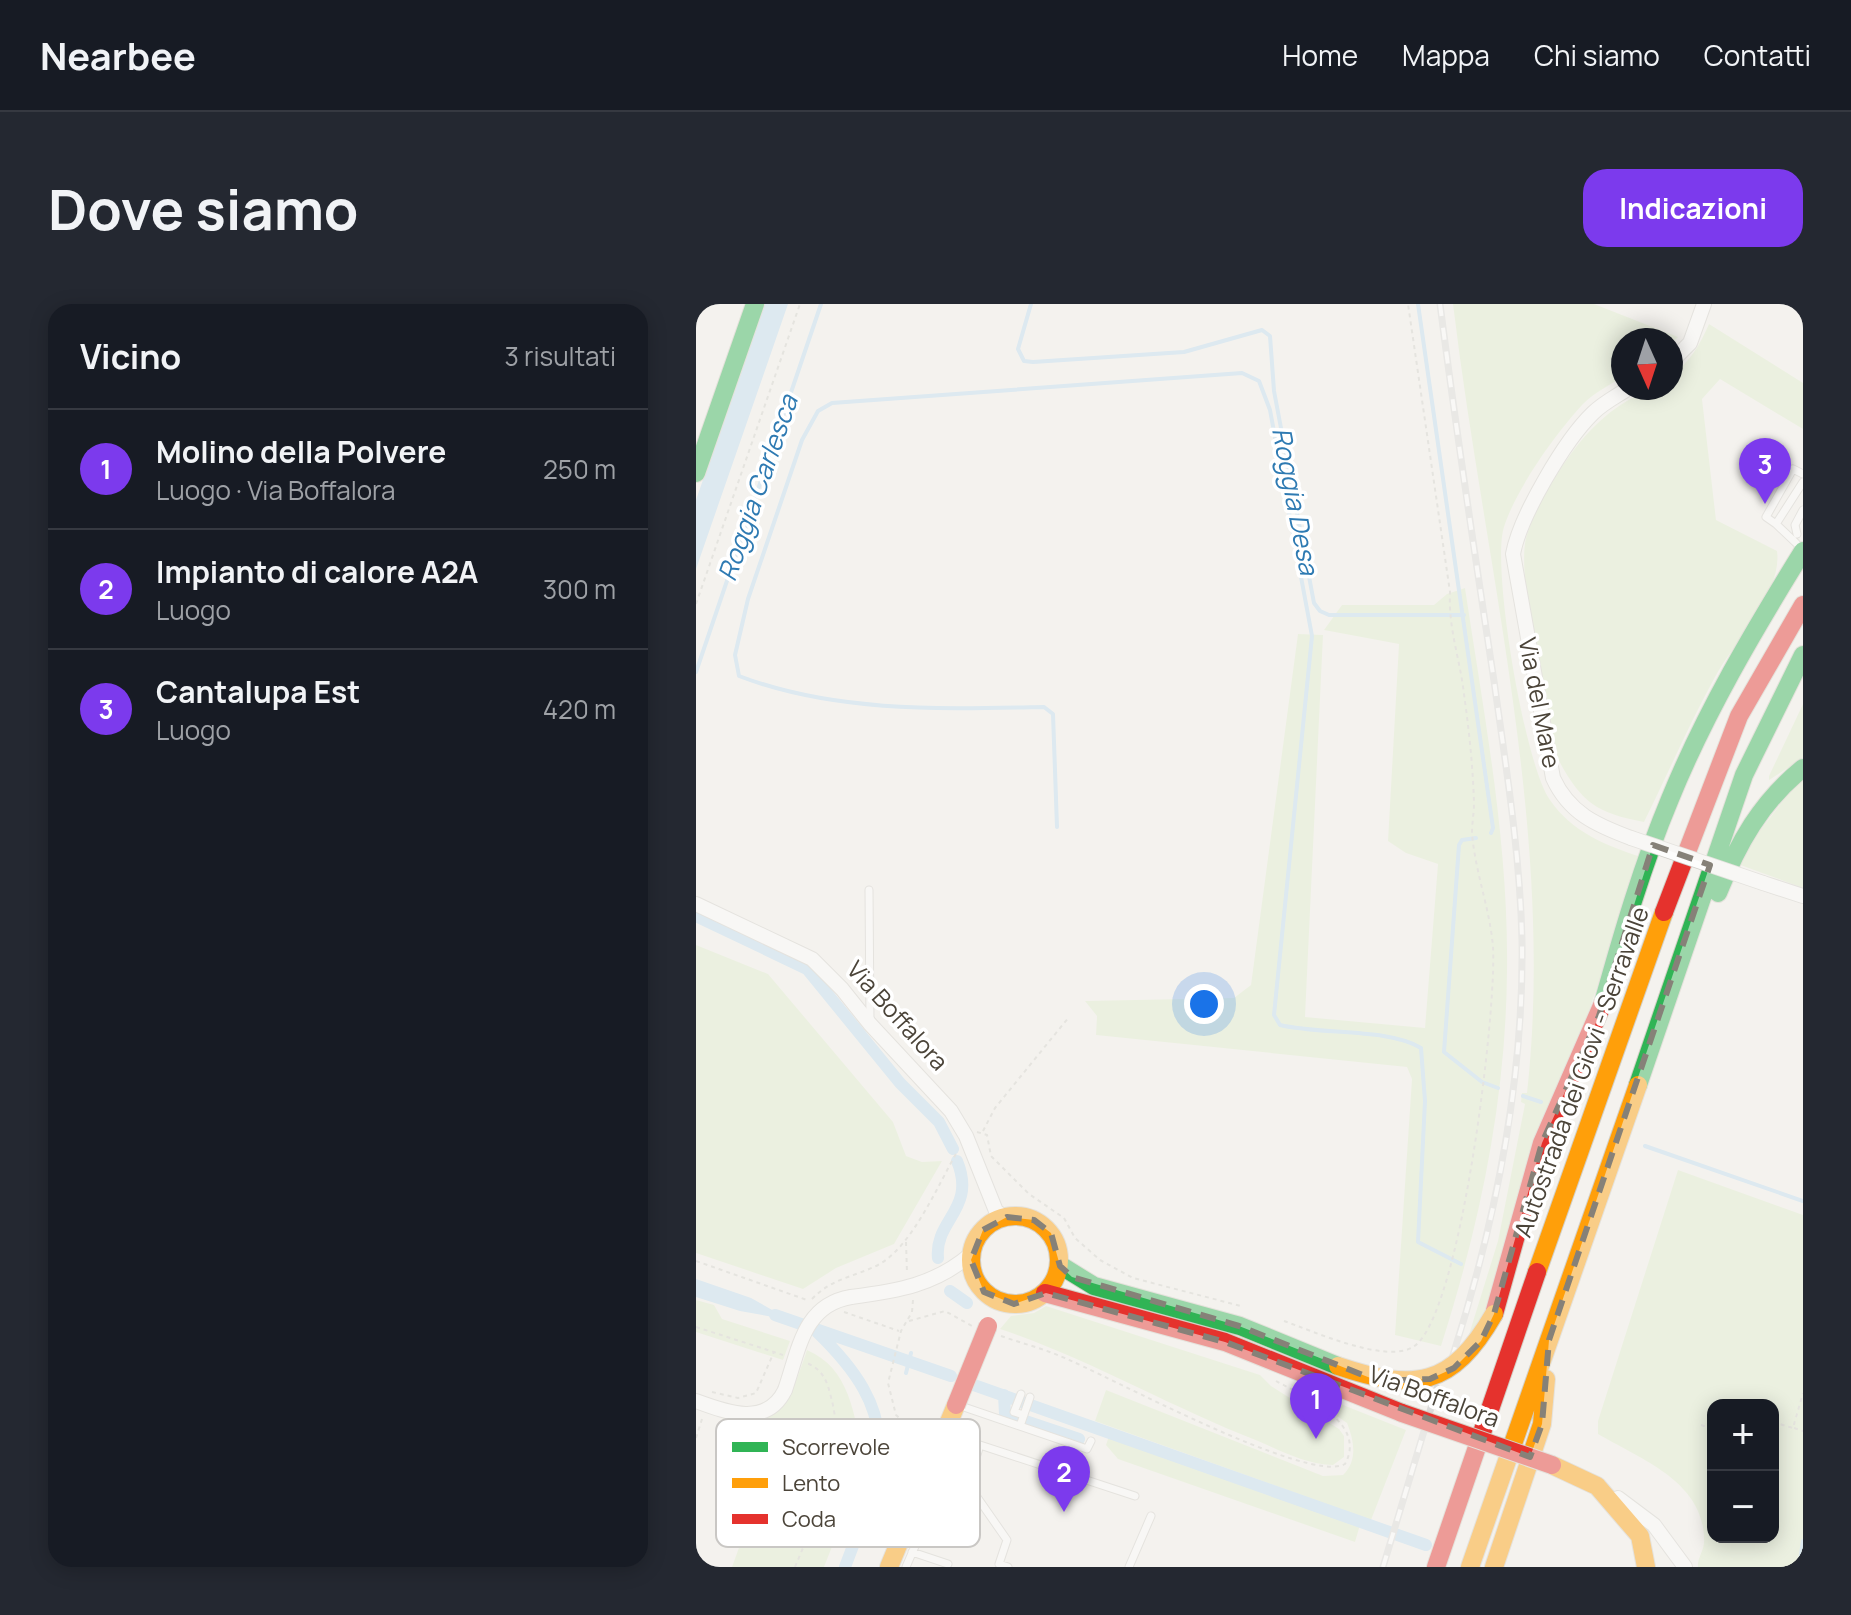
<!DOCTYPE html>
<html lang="it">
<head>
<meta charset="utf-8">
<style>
  body { margin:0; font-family:Manrope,sans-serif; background:#242831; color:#f1f3f6 }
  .controls { position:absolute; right:24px; bottom:24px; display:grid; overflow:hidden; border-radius:16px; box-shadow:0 4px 20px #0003 }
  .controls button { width:72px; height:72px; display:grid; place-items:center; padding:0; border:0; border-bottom:2px solid #363941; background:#171b24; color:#f1f3f6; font:40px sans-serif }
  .compass { position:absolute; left:915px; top:24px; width:72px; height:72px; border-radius:50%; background:#171b24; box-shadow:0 4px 20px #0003; rotate:177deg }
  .you { position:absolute; left:508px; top:700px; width:28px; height:28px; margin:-20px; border:6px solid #fff; border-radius:50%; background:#1a73e8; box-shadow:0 0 0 12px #1a73e833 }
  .badge { display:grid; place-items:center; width:52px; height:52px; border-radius:50%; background:#7c3aed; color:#fff; font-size:26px; font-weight:700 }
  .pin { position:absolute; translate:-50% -66px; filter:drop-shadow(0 2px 4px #0008) }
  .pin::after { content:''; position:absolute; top:42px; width:28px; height:24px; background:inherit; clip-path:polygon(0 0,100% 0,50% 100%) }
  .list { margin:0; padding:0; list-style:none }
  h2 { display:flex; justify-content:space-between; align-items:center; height:104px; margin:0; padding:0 32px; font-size:34px }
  h2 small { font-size:26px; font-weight:400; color:#9ea1a6 }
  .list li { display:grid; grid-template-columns:52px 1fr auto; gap:24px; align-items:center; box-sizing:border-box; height:120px; padding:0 32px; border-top:2px solid #363941 }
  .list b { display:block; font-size:30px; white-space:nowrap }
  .list p { margin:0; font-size:26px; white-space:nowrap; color:#9ea1a6 }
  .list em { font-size:26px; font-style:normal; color:#9ea1a6 }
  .map { position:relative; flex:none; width:1107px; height:1263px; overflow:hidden; border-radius:24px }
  header { display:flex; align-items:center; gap:48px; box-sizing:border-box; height:112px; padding:0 40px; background:#171b24; border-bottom:2px solid #363941 }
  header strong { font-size:38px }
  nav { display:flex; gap:44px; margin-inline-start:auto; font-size:28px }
  .intro { display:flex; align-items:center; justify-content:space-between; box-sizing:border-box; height:192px; padding:0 48px }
  h1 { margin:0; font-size:56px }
  .button { padding:20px 36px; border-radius:24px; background:#7c3aed; color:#fff; font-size:28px; font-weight:700 }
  main { display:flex; gap:48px; padding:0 48px }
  aside { flex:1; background:#171b24; border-radius:24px; box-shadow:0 4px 20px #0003 }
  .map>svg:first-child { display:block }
  .green { fill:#e1eecf; fill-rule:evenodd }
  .water { fill:#c0ddf1 }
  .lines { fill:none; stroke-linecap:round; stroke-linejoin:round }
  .stream { stroke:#c0ddf1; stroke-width:4 }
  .canal { stroke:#c0ddf1; stroke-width:12 }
  .lane-casing { stroke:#d2d0cb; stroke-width:9 }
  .street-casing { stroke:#d2d0cb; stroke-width:16 }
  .fast-casing { stroke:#d3cfc5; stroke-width:20 }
  .slow-casing { stroke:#d3cfc5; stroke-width:20 }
  .jam-casing { stroke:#d3cfc5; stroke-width:20 }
  .path { stroke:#d3d2cc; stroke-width:2; stroke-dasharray:4 4; stroke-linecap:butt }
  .lane { stroke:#fdfdfc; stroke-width:7 }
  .street { stroke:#fdfdfc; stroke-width:14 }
  .fast { stroke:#30b455; stroke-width:18 }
  .slow { stroke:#ff9f0a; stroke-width:18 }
  .jam { stroke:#e5322d; stroke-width:18 }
  .rail-casing { stroke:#dbdbda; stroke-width:7 }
  .rail { stroke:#fff; stroke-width:4; stroke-dasharray:12; stroke-linecap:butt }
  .street-bridge-casing { stroke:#d2d0cb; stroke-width:16; stroke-linecap:butt }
  .slow-bridge-casing { stroke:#d3cfc5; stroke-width:20; stroke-linecap:butt }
  .jam-bridge-casing { stroke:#d3cfc5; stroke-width:20; stroke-linecap:butt }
  .street-bridge { stroke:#fdfdfc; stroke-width:14 }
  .slow-bridge { stroke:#ff9f0a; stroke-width:18 }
  .jam-bridge { stroke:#e5322d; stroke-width:18 }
  .marked { fill:none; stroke:#868178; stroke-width:6; stroke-dasharray:16 10; stroke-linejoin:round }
  .labels { text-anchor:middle; stroke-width:7; stroke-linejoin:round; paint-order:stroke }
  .street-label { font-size:24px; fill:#4b4439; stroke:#fff }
  .water-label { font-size:26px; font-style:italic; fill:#2e7ab2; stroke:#fff }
  .key { fill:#fff; stroke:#c9c7c4; stroke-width:2 }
  .key-label { font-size:22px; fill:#4b4439 }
</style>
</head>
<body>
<header>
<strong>Nearbee</strong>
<nav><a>Home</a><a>Mappa</a><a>Chi siamo</a><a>Contatti</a></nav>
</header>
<div class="intro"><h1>Dove siamo</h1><a class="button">Indicazioni</a></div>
<main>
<aside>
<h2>Vicino<small>3 risultati</small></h2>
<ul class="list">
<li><span class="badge">1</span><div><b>Molino della Polvere</b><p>Luogo · Via Boffalora</p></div><em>250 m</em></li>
<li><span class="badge">2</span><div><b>Impianto di calore A2A</b><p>Luogo</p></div><em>300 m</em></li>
<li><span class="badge">3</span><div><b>Cantalupa Est</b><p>Luogo</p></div><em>420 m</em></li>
</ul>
</aside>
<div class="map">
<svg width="1107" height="1263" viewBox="0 0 1107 1263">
  <rect width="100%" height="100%" fill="#f4f2ee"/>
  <path class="green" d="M757 0H898L982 33 975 40V36H927V73C913 81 898 89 887 100 860 129 820 185 808 223 795 263 829 462 854 496 876 528 909 541 945 553L790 1011 771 1037 802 937 829 800 825 798 826 789H831C860 527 788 260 757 0Z
    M1013 20 1107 79V125L1024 75 1006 95 1020 216 1081 247C1087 287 1038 338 1019 373 993 420 972 470 948 518 899 509 884 497 861 453 852 405 820 276 830 234 838 204 870 152 892 129 914 106 942 84 975 84V71C994 59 1004 40 1013 20Z
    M769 284C788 411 813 539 811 668 810 796 784 920 745 1042L699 1031 716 775 711 763 400 731 401 712 389 697 538 694 555 681 602 330 627 331 609 713 729 724 742 560 710 549 692 537 703 340 628 326 646 301H738L751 290Z
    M1107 400V454L1073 476V472Z
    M1107 471V584L1039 559Z
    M0 641 72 670 197 818 210 852 226 858 246 857 198 940 140 964 107 985 0 949Z
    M982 866 1107 911V1263H1002C1001 1255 1007 1248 1008 1239 1010 1178 946 1156 902 1130V1117ZM1017 1101H1077V1233H1017Z
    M0 996 18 1001 26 1015 94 1037 87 1056 0 1028Z
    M350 1002 564 1071 575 1082 643 1125 648 1132V1153L637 1161C611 1161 585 1147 562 1137 474 1103 393 1055 304 1025L315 1012 338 1009Z
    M111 1046C132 1055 144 1070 152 1091 177 1158 152 1201 128 1263H36L79 1144 23 1125 28 1112C86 1129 95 1092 111 1046Z
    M594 1080 710 1126 675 1216 399 1117 410 1086 627 1172 647 1171C662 1156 658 1137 651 1119Z
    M413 1132 664 1221 659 1238 422 1155 410 1141Z"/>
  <path class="water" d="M68 0H92L0 265V196Z
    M0 975 55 994 94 1016 44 1007 0 993Z"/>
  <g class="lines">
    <path class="stream" d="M335 0 322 45 328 57 337 58 488 48 566 26 574 32 578 87 618 299 624 307 633 311H768
      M722 0 797 524 795 529
      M0 368 125 0
      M361 523 357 410 348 403C247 405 140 409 43 372L39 351 52 295 106 136 122 107 136 99 546 69 563 77 574 106 616 332 578 711 584 721C625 731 693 724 725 744L729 797 722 938 765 960
      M780 534 766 536 763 541 748 748 786 778 802 784
      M827 792 845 798
      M949 842 1107 897
      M210 1069 215 1049
      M1103 1263 1107 1237"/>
    <path class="canal" d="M0 612 111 665 204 779 243 818 257 845
      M242 954C238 916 281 905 261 857
      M254 987 271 999
      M79 1011 255 1072
      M121 1028C210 1114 188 1160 149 1263
      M275 1080 730 1241
      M308 1091 309 1110 383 1135"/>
    <defs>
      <path id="lane" d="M1080 220 1070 213 1097 165 1107 170
        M1101 230 1099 221 1107 206
        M1100 239 1080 220 1107 178
        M173 586 174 718
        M325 1090 318 1108 328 1111
        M262 1101 391 1145 395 1137
        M324 1122 334 1093
        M251 1130 284 1141 272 1180 311 1236 303 1260 312 1263
        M284 1141 439 1192
        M216 1248 252 1260
        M210 1263 233 1210 254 1202 273 1209
        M433 1263 455 1212"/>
      <path id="street" d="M975 58 994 39 1008 0
        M933 84C921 92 907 99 897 109 869 136 824 212 817 250L857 474C873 509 900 521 935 534
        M1067 579 1107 592
        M0 600 116 655 146 685 174 720 255 807 270 832 300 907 308 913
        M155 993C202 987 239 981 275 950
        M0 1097C32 1109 71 1123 89 1086
        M922 1194 958 1221 989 1263"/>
      <path id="fast" d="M0 169 59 0
        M1022 589C1042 539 1065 498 1107 464
        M907 699C926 631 946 562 974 495 1009 409 1058 326 1107 247
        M942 781 1048 471 1107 351
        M364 961 398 982 544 1022 642 1062"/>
      <path id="slow" d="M275 956a44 44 0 1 1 88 0a44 44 0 1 1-88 0Z
        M841 968 968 608
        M856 1161 901 1182
        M901 1182 944 1232 950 1263
        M193 1263 260 1101
        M774 1263 942 781
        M798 1263 846 1120 850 1075"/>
      <path id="jam" d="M968 608 1043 412 1107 301
        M349 989 529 1038 706 1109
        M798 1010 846 839 907 699
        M740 1263 841 968"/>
    </defs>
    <use href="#lane" class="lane-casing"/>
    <use href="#street" class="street-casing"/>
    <use href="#fast" class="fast-casing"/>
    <use href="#slow" class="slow-casing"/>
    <use href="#jam" class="jam-casing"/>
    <path class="path" d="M0 300 104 0
      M287 827 299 804 373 713
      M281 828 291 831 295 852 333 890 368 914 379 934 404 956 437 974 545 1002
      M210 938 211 969
      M0 957 111 996
      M116 995C136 974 158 973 182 961 216 943 242 881 261 848
      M217 996 216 1008 205 1027 192 1079 200 1111 228 1136
      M148 1008 203 1027
      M213 1017 249 1007 276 1022
      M588 1017C617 1027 689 1060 717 1043 765 1014 801 704 797 643 794 605 779 568 776 529 776 519 778 509 778 499 777 463 773 426 768 390 764 355 752 324 754 288L712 0
      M0 1023 78 1048
      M305 1032C325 1039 345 1044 364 1052 411 1071 612 1181 649 1160 672 1118 607 1092 580 1077
      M16 1088 42 1094 60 1089 78 1048 87 1051
      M1077 1118 1097 1124 1107 1089
      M1005 1121 1017 1125
      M1098 1124 1107 1127
      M0 1134 6 1115
      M99 1263C123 1204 152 1157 135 1093 131 1077 127 1066 111 1059"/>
    <use href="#lane" class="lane"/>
    <use href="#street" class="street"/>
    <use href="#fast" class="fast"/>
    <use href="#slow" class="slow"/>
    <use href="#jam" class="jam"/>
    <defs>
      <path id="rail" d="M744 0C760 126 779 252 798 377 810 463 824 549 826 636 828 778 800 916 757 1051
        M687 1263 741 1084"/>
    </defs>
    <use href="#rail" class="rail-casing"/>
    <use href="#rail" class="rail"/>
    <defs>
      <path id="street-bridge" d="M935 534 1067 579
        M89 1086C103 1046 107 1001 155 993"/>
      <path id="slow-bridge" d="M642 1062C719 1088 756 1083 798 1010"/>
      <path id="jam-bridge" d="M260 1101 292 1022
        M706 1109 856 1161"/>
    </defs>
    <use href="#street-bridge" class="street-bridge-casing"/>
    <use href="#slow-bridge" class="slow-bridge-casing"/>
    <use href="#jam-bridge" class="jam-bridge-casing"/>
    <use href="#street-bridge" class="street-bridge"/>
    <use href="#slow-bridge" class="slow-bridge"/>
    <use href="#jam-bridge" class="jam-bridge"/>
  </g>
  <path d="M0 0H1107V1263H0ZM957 541 1014 561 853 1036 846 1120 834 1153 529 1038 350 989 318 1000 288 988 275 956 287 926 311 913 338 916 355 929 364 962 376 973 543 1022 682 1077 734 1075 758 1064 785 1037 798 1010 846 839 903 712Z" fill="#f4f2ee" fill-opacity=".55" fill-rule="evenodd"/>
  <path class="marked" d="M957 541 1014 561 853 1036 846 1120 834 1153 529 1038 350 989 318 1000 288 988 275 956 287 926 311 913 338 916 355 929 364 962 376 973 543 1022 682 1077 734 1075 758 1064 785 1037 798 1010 846 839 903 712Z"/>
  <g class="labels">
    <g class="street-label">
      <text transform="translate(843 399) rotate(79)" y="8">Via del Mare</text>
      <text transform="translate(201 712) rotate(48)" y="8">Via Boffalora</text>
      <text transform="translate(886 768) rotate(-70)" y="8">Autostrada dei Giovi - Serravalle</text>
      <text transform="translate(738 1093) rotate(20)" y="8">Via Boffalora</text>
    </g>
    <g class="water-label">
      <text transform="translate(62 184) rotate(-71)" y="9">Roggia Carlesca</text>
      <text transform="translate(599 197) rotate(79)" y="9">Roggia Desa</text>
    </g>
  </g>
  <rect x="20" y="1115" width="264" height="128" rx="12" class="key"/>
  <rect x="36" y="1138" width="36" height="10" fill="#30b455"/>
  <rect x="36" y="1174" width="36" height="10" fill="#ff9f0a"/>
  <rect x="36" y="1210" width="36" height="10" fill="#e5322d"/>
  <g class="key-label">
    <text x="86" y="1151">Scorrevole</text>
    <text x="86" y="1187">Lento</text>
    <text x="86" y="1223">Coda</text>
  </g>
</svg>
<div class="controls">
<button>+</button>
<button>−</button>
</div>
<svg class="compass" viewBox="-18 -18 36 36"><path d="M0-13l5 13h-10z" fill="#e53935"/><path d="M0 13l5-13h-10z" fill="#9ea1a6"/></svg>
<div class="you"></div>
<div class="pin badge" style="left:620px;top:1135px">1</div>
<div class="pin badge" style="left:368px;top:1208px">2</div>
<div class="pin badge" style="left:1069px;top:200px">3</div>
</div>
</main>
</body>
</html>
